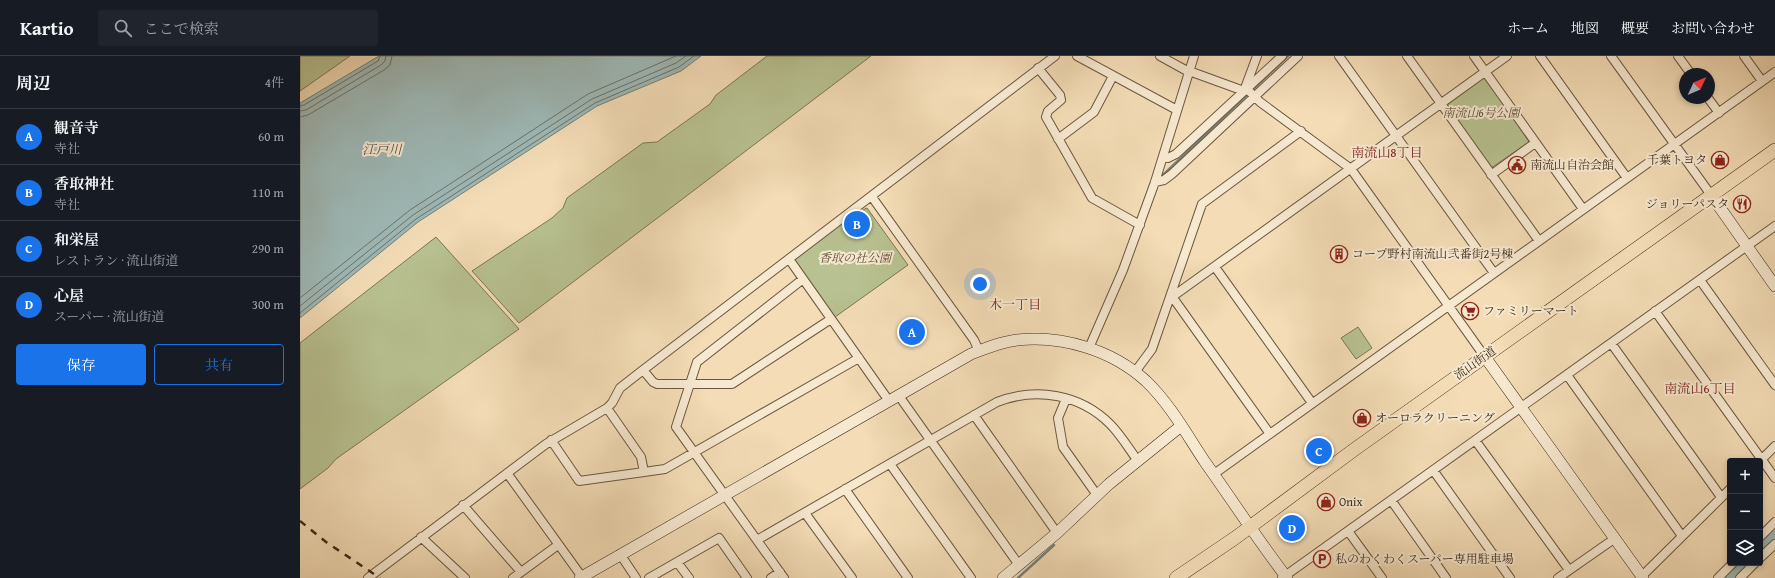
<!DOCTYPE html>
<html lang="ja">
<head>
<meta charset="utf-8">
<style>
  body { margin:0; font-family:"Gentium Book Plus","Noto Serif JP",serif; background:#20242c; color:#f1f3f6 }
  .controls { position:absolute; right:12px; bottom:12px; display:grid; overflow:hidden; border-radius:4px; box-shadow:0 2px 6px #0003 }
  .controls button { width:36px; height:36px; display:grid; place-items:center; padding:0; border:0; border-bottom:1px solid #363941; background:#171b24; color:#f1f3f6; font:20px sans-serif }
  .compass { position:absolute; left:1379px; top:12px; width:36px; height:36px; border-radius:50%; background:#171b24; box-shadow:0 2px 6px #0003; rotate:46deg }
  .you { position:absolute; left:680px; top:228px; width:14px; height:14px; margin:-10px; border:3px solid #fff; border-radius:50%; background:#1a73e8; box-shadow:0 0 0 6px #1a73e833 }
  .badge { display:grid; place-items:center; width:26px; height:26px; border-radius:50%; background:#1a73e8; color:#fff; font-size:13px; font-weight:700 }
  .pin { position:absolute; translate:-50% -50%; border:2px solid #fff; box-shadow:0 1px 4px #0006 }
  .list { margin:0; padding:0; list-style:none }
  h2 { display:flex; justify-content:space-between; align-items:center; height:52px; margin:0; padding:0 16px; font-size:17px }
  h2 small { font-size:13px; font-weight:400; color:#9ea1a6 }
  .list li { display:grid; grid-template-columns:26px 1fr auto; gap:12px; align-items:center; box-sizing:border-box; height:56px; padding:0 16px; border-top:1px solid #363941 }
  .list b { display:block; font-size:15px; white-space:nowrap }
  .list p { margin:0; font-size:13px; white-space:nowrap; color:#9ea1a6 }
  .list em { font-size:13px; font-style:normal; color:#9ea1a6 }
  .actions { display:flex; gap:8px; padding:12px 16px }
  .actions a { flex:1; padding:9px 0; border:1px solid #1a73e8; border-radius:4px; text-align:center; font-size:14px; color:#1a73e8 }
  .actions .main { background:#1a73e8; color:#fff }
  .icon { flex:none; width:22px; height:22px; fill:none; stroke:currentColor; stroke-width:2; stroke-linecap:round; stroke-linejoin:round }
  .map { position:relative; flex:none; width:1475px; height:522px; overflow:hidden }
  header { display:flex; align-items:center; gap:24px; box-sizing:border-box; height:56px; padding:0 20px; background:#171b24; border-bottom:1px solid #363941 }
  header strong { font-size:19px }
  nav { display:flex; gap:22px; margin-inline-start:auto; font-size:14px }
  .search { width:280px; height:36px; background:#20242c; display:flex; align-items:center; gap:10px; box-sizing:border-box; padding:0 14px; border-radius:4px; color:#9ea1a6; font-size:15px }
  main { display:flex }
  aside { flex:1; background:#171b24 }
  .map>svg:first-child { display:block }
  .green { fill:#b8c191; stroke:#7b7654 }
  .water { fill:#9eb9b7; stroke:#788077 }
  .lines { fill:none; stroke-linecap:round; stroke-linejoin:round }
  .shore { stroke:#6e7268; stroke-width:1 }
  .stream { stroke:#788077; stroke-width:2.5 }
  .river { stroke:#9eb9b7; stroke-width:16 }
  .street-casing { stroke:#6b5740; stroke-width:10 }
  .secondary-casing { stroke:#3e2b18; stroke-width:12 }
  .primary-casing { stroke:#3e2b18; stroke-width:14 }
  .street { stroke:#f7e8d0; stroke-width:8 }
  .secondary { stroke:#f7e8d0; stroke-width:11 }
  .primary { stroke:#f3dcb6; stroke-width:13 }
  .rail { stroke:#3e2b18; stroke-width:2.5; stroke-dasharray:7 7; stroke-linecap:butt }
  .labels { text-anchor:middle; stroke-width:4; stroke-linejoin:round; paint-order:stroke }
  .park-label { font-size:12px; font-style:italic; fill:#5c5036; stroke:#f7e8d0 }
  .poi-label { font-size:12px; fill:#3e2b18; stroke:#f7e8d0; text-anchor:start }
  .street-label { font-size:12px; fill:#3e2b18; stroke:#f7e8d0 }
  .water-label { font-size:13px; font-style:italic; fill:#564e40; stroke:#f7e8d0 }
  .neighbourhood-label { font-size:13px; fill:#7a1f14; stroke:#f7e8d0 }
</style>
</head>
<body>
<header>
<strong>Kartio</strong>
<div class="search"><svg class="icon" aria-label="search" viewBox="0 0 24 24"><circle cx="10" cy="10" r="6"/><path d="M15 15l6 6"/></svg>ここで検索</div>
<nav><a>ホーム</a><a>地図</a><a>概要</a><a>お問い合わせ</a></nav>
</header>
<main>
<aside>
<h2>周辺<small>4件</small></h2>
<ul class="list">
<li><span class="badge">A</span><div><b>観音寺</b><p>寺社</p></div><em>60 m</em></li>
<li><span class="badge">B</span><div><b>香取神社</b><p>寺社</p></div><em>110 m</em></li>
<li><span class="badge">C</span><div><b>和栄屋</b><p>レストラン · 流山街道</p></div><em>290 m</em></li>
<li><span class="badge">D</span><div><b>心屋</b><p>スーパー · 流山街道</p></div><em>300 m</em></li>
</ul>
<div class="actions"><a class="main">保存</a><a>共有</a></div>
</aside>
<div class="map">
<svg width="1475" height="522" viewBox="0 0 1475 522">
  <rect width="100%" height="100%" fill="#f3dcb6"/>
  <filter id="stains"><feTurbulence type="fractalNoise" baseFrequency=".005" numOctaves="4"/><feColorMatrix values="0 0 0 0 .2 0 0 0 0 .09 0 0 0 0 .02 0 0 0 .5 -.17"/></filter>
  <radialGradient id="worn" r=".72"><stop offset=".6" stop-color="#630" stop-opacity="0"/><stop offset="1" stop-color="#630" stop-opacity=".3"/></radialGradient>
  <path class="green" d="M0 0H50L0 35Z
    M467 0H571L219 267 172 215 252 162 263 152 267 142 343 87 357 86 410 48 416 39 424 33Z
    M1185 21 1229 86 1191 112 1147 49Z
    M567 152 608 209 535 261 494 203 551 160Z
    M136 181 219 273 36 403 28 412 0 433V287Z
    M1058 271 1072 292 1056 303 1041 282Z"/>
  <path class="water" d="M79 0H401L381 15 297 50 118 166 0 262V47Z"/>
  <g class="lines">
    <path class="shore" d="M0 50 4 49 78 5 80 0
      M0 55 6 54 81 9 85 5 86 0
      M0 61 8 59 84 14 90 9 92 0
      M0 242 110 154 288 38 376 0
      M0 250 113 159 292 43 376 7 386 0
      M0 257 116 163 295 47 379 11 394 0"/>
    <path class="stream" d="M863 119 988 0
      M718 522 754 489"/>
    <path class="river" d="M1460 491 1475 477
      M1428 522 1444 507"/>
    <defs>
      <path id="street" d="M777 0 877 54
        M860 0 889 16
        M1039 0 1194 217
        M1107 0 1239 185
        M1174 0 1283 153
        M1240 0 1327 122
        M1311 0 1411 139
        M1378 0 1391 18
        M1444 0 1462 25
        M738 12 760 39 761 44 748 55 746 61 792 142 840 169
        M889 15 944 35 957 0
        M947 33 960 46 1051 113 1185 301
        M1408 42 1419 57
        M758 83 794 56 813 20
        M864 101 868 102 876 98 982 0
        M1191 119 1235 87
        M855 126 864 124 872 118 998 0
        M572 141 674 284 679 295
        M489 203 589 345
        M915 211 1012 347
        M1400 224 1475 329
        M871 239 970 378
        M872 241 1207 0
        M1355 255 1475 422
        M1311 287 1421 441
        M789 292 823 214 855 126 894 0
        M343 314 755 0
        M835 316 852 293 902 148 1001 75
        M1267 319 1382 480
        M599 340 719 509
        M766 343 758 362 763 391 797 439
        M307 352 341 401 344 416 365 413 559 302
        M674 359 757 477
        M251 384 279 425 344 416
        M1175 384 1269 514
        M1460 405 1475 390
        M590 408 671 522
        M1133 414 1210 522
        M207 417 282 521
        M914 418 1475 16
        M545 433 608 522
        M1091 444 1146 522
        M163 449 221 516
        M505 457 552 522
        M1048 475 1082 522
        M121 481 165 522
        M1460 481 1475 466
        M457 484 697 346C736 331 780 338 810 368 821 379 829 393 838 405
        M320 498 336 522
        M1460 502 1475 488
        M377 506 389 522
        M68 522 246 388 307 352 312 347 320 332 343 314 353 326 357 328H432L531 263
        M213 522 258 489
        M349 522 419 482 447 522
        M471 522 480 516
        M484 522 376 371 397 306 503 223
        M982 522 1475 170
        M1258 522 1314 483
        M1340 522 1430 433
        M1418 522 1433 507
        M1440 522 1455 507"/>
      <path id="secondary" d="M1411 139 1475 230
        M1185 301 1343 522
        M280 522 671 298C686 292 701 286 717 284 762 279 812 294 846 325 870 348 887 379 905 406 932 444 958 484 987 522
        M703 522 757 477 809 428 881 370"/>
      <path id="primary" d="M876 522 935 482 1055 393 1475 94"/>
    </defs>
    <use href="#street" class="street-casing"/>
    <use href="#secondary" class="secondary-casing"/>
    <use href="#primary" class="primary-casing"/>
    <use href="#street" class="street"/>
    <use href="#secondary" class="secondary"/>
    <use href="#primary" class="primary"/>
    <path class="rail" d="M0 465 26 486 80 522"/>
  </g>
  <defs>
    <symbol id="shop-ring" viewBox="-11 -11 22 22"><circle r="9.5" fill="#f7e8d0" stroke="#8f2418" stroke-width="1.5"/><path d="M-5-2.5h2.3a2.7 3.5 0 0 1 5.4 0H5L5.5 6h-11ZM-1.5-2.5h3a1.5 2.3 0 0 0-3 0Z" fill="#8f2418"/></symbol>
    <symbol id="civic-ring" viewBox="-11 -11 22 22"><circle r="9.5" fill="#f7e8d0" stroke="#8f2418" stroke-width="1.5"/><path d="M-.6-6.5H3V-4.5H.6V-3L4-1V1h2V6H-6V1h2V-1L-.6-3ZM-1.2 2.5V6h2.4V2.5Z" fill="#8f2418"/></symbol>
    <symbol id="restaurant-ring" viewBox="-11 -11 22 22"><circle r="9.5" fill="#f7e8d0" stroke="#8f2418" stroke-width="1.5"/><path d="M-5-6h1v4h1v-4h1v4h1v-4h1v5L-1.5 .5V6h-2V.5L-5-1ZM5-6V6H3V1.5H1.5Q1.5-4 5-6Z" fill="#8f2418"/></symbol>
    <symbol id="building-ring" viewBox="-11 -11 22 22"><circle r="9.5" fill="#f7e8d0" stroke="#8f2418" stroke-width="1.5"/><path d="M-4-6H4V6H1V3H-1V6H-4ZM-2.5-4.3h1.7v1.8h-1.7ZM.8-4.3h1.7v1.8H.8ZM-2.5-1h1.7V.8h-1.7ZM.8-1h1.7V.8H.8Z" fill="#8f2418"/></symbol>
    <symbol id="supermarket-ring" viewBox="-11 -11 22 22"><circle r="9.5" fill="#f7e8d0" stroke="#8f2418" stroke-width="1.5"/><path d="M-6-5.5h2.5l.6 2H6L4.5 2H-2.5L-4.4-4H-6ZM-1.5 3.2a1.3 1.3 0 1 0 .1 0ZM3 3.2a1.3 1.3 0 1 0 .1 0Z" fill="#8f2418"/></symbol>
    <symbol id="parking-ring" viewBox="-11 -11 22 22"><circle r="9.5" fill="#f7e8d0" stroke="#8f2418" stroke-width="1.5"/><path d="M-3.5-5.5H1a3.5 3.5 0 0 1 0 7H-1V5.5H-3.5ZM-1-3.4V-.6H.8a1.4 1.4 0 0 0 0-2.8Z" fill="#8f2418"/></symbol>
  </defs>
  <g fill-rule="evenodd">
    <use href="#shop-ring" x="1410" y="94" width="20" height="20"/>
    <use href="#civic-ring" x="1207" y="99" width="20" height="20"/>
    <use href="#restaurant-ring" x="1432" y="138" width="20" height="20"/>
    <use href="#building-ring" x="1029" y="188" width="20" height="20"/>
    <use href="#supermarket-ring" x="1160" y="245" width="20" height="20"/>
    <use href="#shop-ring" x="1052" y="352" width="20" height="20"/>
    <use href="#shop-ring" x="1016" y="436" width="20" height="20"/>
    <use href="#parking-ring" x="1012" y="493" width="20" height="20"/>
  </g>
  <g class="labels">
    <g class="park-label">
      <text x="1181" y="61">南流山6号公園</text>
      <text x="555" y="206">香取の社公園</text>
    </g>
    <g class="poi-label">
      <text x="1407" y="108" text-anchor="end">千葉トヨタ</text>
      <text x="1230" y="113">南流山自治会館</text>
      <text x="1429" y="152" text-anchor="end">ジョリーパスタ</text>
      <text x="1052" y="202">コープ野村南流山弐番街2号棟</text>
      <text x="1183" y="259">ファミリーマート</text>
      <text x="1075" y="366">オーロラクリーニング</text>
      <text x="1039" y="450">Onix</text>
      <text x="1035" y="507">私のわくわくスーパー専用駐車場</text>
    </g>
    <g class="street-label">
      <text transform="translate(1175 307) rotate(-35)" y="4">流山街道</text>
    </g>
    <g class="water-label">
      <text x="82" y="98">江戸川</text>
    </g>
    <g class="neighbourhood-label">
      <text x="1087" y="101">南流山8丁目</text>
      <text x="715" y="253">木一丁目</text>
      <text x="1400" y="337">南流山6丁目</text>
    </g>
  </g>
  <rect width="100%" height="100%" filter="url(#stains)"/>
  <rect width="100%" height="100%" fill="url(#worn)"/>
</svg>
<div class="controls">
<button>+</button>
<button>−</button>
<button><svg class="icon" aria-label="layers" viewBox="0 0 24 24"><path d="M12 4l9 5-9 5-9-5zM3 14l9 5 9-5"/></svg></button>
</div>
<svg class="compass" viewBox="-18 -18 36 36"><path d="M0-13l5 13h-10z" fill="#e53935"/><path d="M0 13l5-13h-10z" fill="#9ea1a6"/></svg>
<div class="you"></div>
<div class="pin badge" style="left:612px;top:276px">A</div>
<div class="pin badge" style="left:557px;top:168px">B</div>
<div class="pin badge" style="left:1019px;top:395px">C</div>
<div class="pin badge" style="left:992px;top:472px">D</div>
</div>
</main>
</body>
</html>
